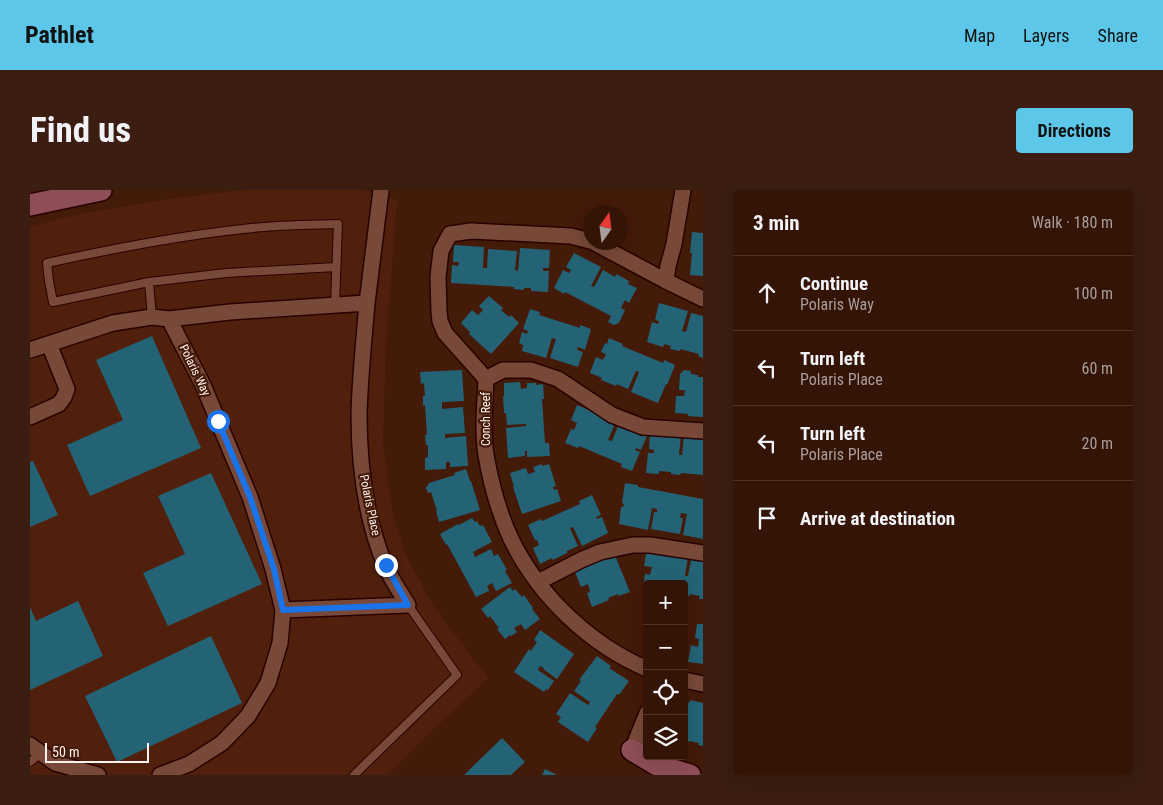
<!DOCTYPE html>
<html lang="en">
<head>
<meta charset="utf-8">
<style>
  body { margin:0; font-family:"Roboto Condensed",sans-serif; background:#3b1d11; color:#f1f3f6 }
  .controls { position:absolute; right:15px; bottom:15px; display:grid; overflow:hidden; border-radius:5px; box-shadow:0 5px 20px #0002 }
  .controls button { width:45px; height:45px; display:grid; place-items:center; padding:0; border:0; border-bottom:1px solid #4e3328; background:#331407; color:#f1f3f6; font:25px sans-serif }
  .compass { position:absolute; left:553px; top:15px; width:45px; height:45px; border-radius:50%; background:#331407; box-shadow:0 5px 20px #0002; rotate:14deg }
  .scale { position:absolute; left:15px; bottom:12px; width:104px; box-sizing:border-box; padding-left:5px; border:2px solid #fdf1ed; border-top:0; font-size:14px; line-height:18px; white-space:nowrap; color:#fdf1ed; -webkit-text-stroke:4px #441a09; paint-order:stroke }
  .stop { position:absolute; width:15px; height:15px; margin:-11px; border:4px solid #1a73e8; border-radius:50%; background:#fff }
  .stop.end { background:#1a73e8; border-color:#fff; box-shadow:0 1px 5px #0008 }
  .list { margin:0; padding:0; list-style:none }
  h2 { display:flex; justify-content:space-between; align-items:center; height:65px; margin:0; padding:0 20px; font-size:21px }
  h2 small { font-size:16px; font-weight:400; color:#a99e9b }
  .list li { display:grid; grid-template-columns:32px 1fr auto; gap:15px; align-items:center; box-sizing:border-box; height:75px; padding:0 20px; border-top:1px solid #4e3328 }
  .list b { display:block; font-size:19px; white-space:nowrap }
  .list p { margin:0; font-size:16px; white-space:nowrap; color:#a99e9b }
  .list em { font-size:16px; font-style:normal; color:#a99e9b }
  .icon { flex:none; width:28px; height:28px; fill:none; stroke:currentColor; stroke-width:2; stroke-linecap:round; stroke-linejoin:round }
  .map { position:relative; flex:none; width:673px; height:585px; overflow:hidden; border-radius:5px }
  header { display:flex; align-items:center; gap:30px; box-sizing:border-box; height:70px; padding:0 25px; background:#5cc7e8; color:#111 }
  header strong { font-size:24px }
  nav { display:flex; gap:28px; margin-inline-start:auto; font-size:18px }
  .intro { display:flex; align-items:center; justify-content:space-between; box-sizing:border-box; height:120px; padding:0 30px }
  h1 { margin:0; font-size:35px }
  .button { padding:12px 22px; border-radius:5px; background:#5cc7e8; color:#111; font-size:18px; font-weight:700 }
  main { display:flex; gap:30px; padding:0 30px }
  aside { flex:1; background:#331407; border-radius:5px; box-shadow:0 5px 20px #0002 }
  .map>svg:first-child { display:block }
  .built { fill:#51200d }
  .building { fill:#246376 }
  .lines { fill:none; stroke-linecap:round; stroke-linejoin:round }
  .lane-casing { stroke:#280200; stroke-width:10 }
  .street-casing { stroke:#280200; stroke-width:18 }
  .secondary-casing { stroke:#280200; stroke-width:24 }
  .lane { stroke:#784938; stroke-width:8 }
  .street { stroke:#784938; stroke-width:15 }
  .secondary { stroke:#8e4e57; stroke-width:21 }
  .route { stroke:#1a73e8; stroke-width:6 }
  .labels { text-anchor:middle; stroke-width:4.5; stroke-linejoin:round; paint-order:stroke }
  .street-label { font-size:12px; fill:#fdf1ed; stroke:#441a09 }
</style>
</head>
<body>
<header>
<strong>Pathlet</strong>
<nav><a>Map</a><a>Layers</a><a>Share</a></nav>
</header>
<div class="intro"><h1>Find us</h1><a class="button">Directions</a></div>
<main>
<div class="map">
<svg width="673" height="585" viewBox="0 0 673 585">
  <rect width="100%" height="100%" fill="#441a09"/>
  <path class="built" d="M214 0H332L367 10 356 150 353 251 362 321 375 364 404 417 458 488 407 536 357 585H0V37L45 25 140 9Z"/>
  <path class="building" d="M662 42 673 43V86L660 85 662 63H660Z
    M424 55 454 57 453 78H457L458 59 487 61 485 80 488 81 490 58 520 60 519 78H513V81H519L518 102 501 101V98H494V100L484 99V97L421 93 422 75 428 76 429 72H423Z
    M544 63 571 77 561 96 564 97 573 80 585 87 586 84 599 91 598 94 607 98 599 113 595 110 591 118 595 120 589 133 584 135 578 132 581 126 535 102 534 104 524 98 533 80 539 83 541 80 536 77Z
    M459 106 473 118 471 120 479 127 481 125 489 133 461 164 439 144 440 142 431 133 442 120 448 125 453 120 449 116Z
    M629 113 658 121 652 141 656 142 661 123 673 126V168L668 166 669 164 650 159V161L640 159 641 156 634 154 633 157 617 152 622 132 628 134 629 131 625 130Z
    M500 119 510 122 509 125 550 138V135L561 139 555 160 548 157 547 160 553 162 548 177 520 168 526 149 522 148 516 168 492 161 493 155 489 153 492 142 497 144 498 141 493 139Z
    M122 146 171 258 60 306 37 255 93 230 66 170Z
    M579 148 593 154 592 156 633 173 634 170 645 175 637 195 636 194 628 213 601 202 609 182 606 181 598 199 587 194 586 196 571 190 572 188 560 183 566 167 573 170 576 164 571 162 575 153 577 154Z
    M432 180 434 211 412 212V219L433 217 435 243 415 244V248L436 246 438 276 420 277V272H416V279L395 280V268L398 267V255H396L395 245H397L395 215 393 216V206H395L394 193 391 194 390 182Z
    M654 180 661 181V184L668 185V187H673V227L658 226V224L645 223 646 206H654L655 200H649L650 184Z
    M490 192 491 199 497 198V193H506V195L513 194 514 209H512L515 253H519L520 266 497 267V261H495V266L478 268 476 238 496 236V234L477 235 476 223H474L473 206H474V193Z
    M547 215 559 220 560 218 586 231 578 250 582 251 590 231 618 243 611 260 606 258 605 260 610 262 602 281 591 277 592 274 549 256 548 258 535 253 541 239 544 240 547 233 541 230Z
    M620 241 651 244 649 265H652L654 245H673V285L651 283 650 285 641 284V282L629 281V284L616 283 618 263H624V260L619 259Z
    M3 271 28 325 0 337V272Z
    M512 274V276L519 274 526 296 523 297 524 300 527 299 531 311 492 324 483 297H484L480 283 496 278 498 284 505 282 503 277Z
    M436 279 440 291H441L450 320 409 332 406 321H407L401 302 398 303 396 298 399 293 425 285 424 283Z
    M181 283 232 394 138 436 113 383 155 364 128 306Z
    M595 293 608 295V297L673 309V349L653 345 657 324 651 323 650 328H653L650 344 621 339 624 322H627V319L622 318 618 340 589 334 591 317H593L594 314 592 313Z
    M562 305 571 325 566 327 567 329 572 327 578 343 552 356 543 337 540 338 548 356 537 361V363L523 370 522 368 510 374 503 358 509 355 507 350H505L498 335 511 329 512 331 550 314 549 311Z
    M442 328 445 332 447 331 450 336 453 335 462 352 443 362 445 367 461 359 464 366 468 364 477 380 475 381 482 393 466 401 462 393 457 396 459 401 446 407 417 354 416 355 410 344 428 334 429 335Z
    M617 359 658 367 655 386H658L662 365 673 367V409H669L670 406 660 404V406L654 405V394H617V399L613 398 615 384 620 385 622 377 614 376Z
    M584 363 600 402 588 406V404L578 408 579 410 562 417 557 403 560 402 558 394 551 397 545 382 557 377 556 374Z
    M480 397 483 401 485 399 492 407 494 405 503 418 502 419 510 429 495 440 491 434 484 438 487 442 481 446 480 445 475 449 467 439 469 438 460 426 458 428 451 419Z
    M48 411 73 466 0 500V417L6 431Z
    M667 434H673V474L658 472 661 455 668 457 669 449 665 448Z
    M510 440 544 464 527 489 513 479 514 478 510 476 508 480 524 491 518 500 516 499 514 502 484 482 499 459 501 461 507 452 504 450Z
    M181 446 212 513 87 572 55 506Z
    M567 466 581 476 579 478 599 491 589 505 587 504 565 537 567 538 558 552 528 532 531 527 526 524 540 503 558 515 560 512 544 501 551 491 549 490Z
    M660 510 673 513V556L668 555 669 553 659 551 658 553 654 552V512L659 513Z
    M472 548 495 572 481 585H434Z
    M515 579 527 585H512Z"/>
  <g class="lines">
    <defs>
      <path id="lane" d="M119 92 122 127
        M305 115 308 34C276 35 244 35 213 39 147 46 81 59 17 73L19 91 23 112 119 92 196 83 306 77
        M0 572 11 563
        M324 585 427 485 378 415"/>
      <path id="street" d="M560 51 541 46 441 41 420 44 411 61 408 87 409 121 410 131 415 143 456 189C455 214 452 240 456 265 461 294 469 323 481 349 509 406 559 454 617 479
        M563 52 636 91 673 109
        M636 91 638 76 644 54 653 0
        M0 160 83 133 122 127 139 129
        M456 189 473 180H501L528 189 582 225 613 237 673 241
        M0 227 29 214 34 207 37 199 19 154
        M508 392 551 370 570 362 603 355H620L673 363
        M253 420 378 415C370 402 361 389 355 375 336 329 329 274 329 224 330 187 334 150 337 113
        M654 490 673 494
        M0 555 25 573 68 585
        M602 560 617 523
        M130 585 159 574 192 553 218 526 238 493 250 453 253 420 243 379 220 307 173 195 139 129 200 122 337 113 351 0"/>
      <path id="secondary" d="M0 15 71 0
        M602 560 627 575 660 585"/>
    </defs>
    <use href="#lane" class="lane-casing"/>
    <use href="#street" class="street-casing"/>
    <use href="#secondary" class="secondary-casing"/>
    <use href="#lane" class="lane"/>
    <use href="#street" class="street"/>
    <use href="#secondary" class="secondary"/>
  </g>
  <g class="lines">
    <path class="route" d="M188 231 220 307 244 379 253 420 378 415 356 375"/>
  </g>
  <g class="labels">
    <g class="street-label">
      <text transform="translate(165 180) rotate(64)" y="4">Polaris Way</text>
      <text transform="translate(456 229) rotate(-90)" y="4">Conch Reef</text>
      <text transform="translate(340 315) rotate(78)" y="4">Polaris Place</text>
    </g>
  </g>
</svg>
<div class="controls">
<button>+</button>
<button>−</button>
<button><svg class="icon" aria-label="locate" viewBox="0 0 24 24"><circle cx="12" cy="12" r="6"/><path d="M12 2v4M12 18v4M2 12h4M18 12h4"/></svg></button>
<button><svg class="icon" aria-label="layers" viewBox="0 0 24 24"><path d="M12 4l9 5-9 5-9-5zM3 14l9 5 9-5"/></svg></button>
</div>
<svg class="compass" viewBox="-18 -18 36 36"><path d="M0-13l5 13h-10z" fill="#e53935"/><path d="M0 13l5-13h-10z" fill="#a99e9b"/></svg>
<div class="scale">50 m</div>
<div class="stop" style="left:188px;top:231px"></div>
<div class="stop end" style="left:356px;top:375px"></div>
</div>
<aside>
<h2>3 min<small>Walk · 180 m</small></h2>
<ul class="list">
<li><svg class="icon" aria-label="ahead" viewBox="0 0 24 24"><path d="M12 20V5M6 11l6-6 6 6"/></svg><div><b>Continue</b><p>Polaris Way</p></div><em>100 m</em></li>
<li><svg class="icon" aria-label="left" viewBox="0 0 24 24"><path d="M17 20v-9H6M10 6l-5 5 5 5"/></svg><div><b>Turn left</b><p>Polaris Place</p></div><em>60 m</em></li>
<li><svg class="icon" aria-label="left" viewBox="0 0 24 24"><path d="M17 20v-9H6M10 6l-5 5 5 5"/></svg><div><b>Turn left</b><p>Polaris Place</p></div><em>20 m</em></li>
<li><svg class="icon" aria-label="arrive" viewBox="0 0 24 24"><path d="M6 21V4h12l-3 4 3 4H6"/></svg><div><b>Arrive at destination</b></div></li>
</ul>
</aside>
</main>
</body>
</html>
